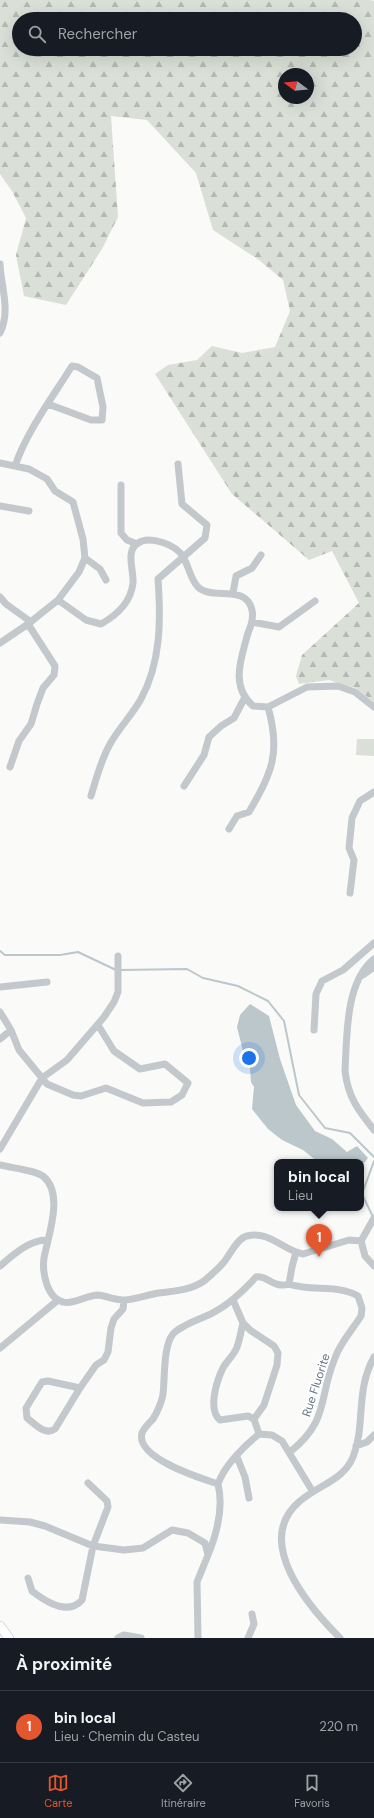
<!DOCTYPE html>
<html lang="fr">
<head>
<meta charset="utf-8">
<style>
  body { margin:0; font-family:"DM Sans",sans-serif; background:#242831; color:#f1f3f6 }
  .compass { position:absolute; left:278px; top:68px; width:36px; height:36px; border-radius:50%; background:#171b24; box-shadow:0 4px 16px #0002; rotate:286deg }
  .you { position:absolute; left:249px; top:1058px; width:14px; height:14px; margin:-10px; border:3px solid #fff; border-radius:50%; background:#1a73e8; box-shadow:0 0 0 6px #1a73e833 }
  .badge { display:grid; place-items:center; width:26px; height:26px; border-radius:50%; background:#e4572e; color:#fff; font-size:13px; font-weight:700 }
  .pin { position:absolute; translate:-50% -33px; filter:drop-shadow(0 1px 2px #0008) }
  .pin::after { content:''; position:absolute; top:21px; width:14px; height:12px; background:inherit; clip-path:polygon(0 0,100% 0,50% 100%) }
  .popup { position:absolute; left:274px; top:1159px; width:90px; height:52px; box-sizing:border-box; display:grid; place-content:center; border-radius:8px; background:#171b24; filter:drop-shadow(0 1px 3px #0005); font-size:13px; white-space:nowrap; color:#9ea1a6 }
  .popup b { font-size:15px; color:#f1f3f6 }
  .popup::after { content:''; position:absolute; left:50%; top:100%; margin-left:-8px; border:8px solid transparent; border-top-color:#171b24 }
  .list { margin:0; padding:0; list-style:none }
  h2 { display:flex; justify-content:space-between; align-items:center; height:52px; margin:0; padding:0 16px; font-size:17px }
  h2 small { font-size:13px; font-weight:400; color:#9ea1a6 }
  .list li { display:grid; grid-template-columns:26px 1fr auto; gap:12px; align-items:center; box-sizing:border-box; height:72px; padding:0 16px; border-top:1px solid #363941 }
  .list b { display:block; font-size:15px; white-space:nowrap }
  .list p { margin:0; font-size:13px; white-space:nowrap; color:#9ea1a6 }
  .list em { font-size:13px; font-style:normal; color:#9ea1a6 }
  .icon { flex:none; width:22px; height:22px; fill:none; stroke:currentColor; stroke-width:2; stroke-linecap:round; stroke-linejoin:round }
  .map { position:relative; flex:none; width:374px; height:1638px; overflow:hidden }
  .search { position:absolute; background:#171b24; box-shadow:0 4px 16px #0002; left:12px; right:12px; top:12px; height:44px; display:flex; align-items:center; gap:10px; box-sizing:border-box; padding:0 14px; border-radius:22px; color:#9ea1a6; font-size:15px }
  .sheet { height:124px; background:#171b24 }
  nav { display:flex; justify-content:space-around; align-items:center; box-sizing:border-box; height:56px; border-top:1px solid #363941; background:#171b24; font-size:11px; color:#9ea1a6 }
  nav a { display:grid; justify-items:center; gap:2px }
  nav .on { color:#e4572e }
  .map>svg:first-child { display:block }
  .grass { fill:#dadfd7 }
  .forest { fill:url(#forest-firs); fill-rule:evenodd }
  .water { fill:#bbc7cb }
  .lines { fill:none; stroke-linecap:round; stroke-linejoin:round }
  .stream { stroke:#bbc7cb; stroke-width:2 }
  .major-casing { stroke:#b5babe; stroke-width:10 }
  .minor { stroke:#c3c8cc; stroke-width:7 }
  .major { stroke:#fff; stroke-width:9 }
  .labels { text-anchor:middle; stroke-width:4; stroke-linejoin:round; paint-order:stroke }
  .street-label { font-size:12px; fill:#657683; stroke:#fff }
</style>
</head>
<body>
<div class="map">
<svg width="374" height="1638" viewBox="0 0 374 1638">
  <defs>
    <pattern id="forest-firs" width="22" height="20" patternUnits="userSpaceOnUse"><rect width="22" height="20" fill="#dadfd7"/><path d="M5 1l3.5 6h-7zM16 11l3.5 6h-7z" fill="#b4b9b4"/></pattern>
  </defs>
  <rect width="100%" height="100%" fill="#fafaf8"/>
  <path class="grass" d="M357 739H374V756L356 755Z"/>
  <path class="forest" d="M0 0H369L374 1V702L356 688 329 680 299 684 296 676 302 655 359 603 332 551 309 560 232 494 155 374 168 365 197 360 212 346 242 353 275 347 290 311 283 280 259 260 213 230 196 173 147 120 111 116 118 217 102 249 66 305 24 296 16 255 26 218 12 191 0 174ZM19 19H355V49H19ZM284 74H308V98H284Z"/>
  <path class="water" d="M250 1004 269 1016 280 1059 296 1105 315 1131 332 1139 347 1152 357 1146 368 1158 361 1167V1162H318L303 1150 282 1140 268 1129 252 1109 254 1087 251 1082 250 1069 244 1055 237 1027 240 1015Z"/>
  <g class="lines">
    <path class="stream" d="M0 951 5 955H60L78 952 116 970
      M120 970 187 969 203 978 238 986 268 1001 284 1021 299 1095 325 1128 350 1133 374 1157
      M373 1217 362 1194 374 1161"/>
    <defs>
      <path id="major" d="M0 1626 9 1638"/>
    </defs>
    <use href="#major" class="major-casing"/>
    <path class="minor" d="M0 264C1 287 11 311 0 333
      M0 463 29 469 47 479 55 491 73 502 83 539 85 558 79 572 58 600 28 624 0 643
      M15 466C27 431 52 398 72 366L78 367 97 378 103 407 102 420H91L48 404
      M121 485V533L127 540 137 544
      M0 506 29 511
      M85 558 100 569 106 580
      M233 593 236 576 252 568 261 555
      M0 597 6 604 31 622
      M58 600 86 620 101 624C117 615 131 602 133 583 134 570 125 551 138 543 150 535 177 545 183 557 189 566 190 579 198 587 212 601 246 583 252 610 254 618 251 626 248 633 241 659 230 686 253 706L268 707 307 687 338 686 355 692 374 707
      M252 622 279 627 315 601
      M10 767 19 741 31 724 37 704 43 688 54 675 55 666 28 624
      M184 786 204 755 209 737 221 726 234 718 244 699
      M91 796C96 779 101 760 110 744 119 728 132 715 141 699 161 662 161 620 158 579L205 538 207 525 182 504 178 464
      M229 829 237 816 249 812C272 772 281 753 268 707
      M350 893 354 860 349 848 352 818 360 801 374 792
      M374 959C345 982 347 1037 345 1071 348 1097 358 1110 374 1130
      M363 975 374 967
      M0 987 47 982
      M0 1012 11 1030 19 1050 47 1084 73 1095 81 1096 106 1088 143 1103 171 1102 182 1095 188 1083 165 1064 140 1069 114 1051 98 1025
      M314 1030 316 994 322 981 343 970 374 943
      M0 1039 11 1030
      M0 1149 42 1078 67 1060 104 1017 114 1002 118 992V956
      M0 1165C11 1168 36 1170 44 1177 64 1195 48 1236 44 1258 42 1273 47 1298 63 1302 73 1305 87 1295 98 1295 107 1296 116 1301 125 1300 136 1299 147 1295 158 1293 174 1291 189 1291 204 1281 210 1276 218 1269 224 1262 230 1255 237 1238 247 1236 269 1230 284 1251 303 1254L349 1240 361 1241
      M374 1218 361 1241 365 1256 374 1266
      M0 1266C13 1255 30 1239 48 1240
      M289 1284C312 1292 337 1284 358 1296L362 1308 361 1316C353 1329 340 1343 335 1358 318 1398 330 1420 290 1452
      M289 1284 292 1267 296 1252
      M233 1300 243 1323 250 1330 274 1346 278 1353 277 1365 264 1405 254 1419 248 1416 220 1420C208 1410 216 1383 222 1370 225 1362 234 1356 237 1347 240 1339 241 1331 243 1323
      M0 1348 58 1300
      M80 1388 55 1429C45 1436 35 1424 27 1418L26 1408 42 1382 48 1381 80 1388 96 1365 104 1360 108 1352 111 1328 114 1319 123 1309 124 1300
      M254 1419 259 1434
      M356 1446 367 1442 374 1435
      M237 1457 245 1477 249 1498
      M218 1484C200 1478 135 1458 142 1433 144 1428 149 1423 153 1419 157 1413 162 1401 163 1394 165 1378 163 1346 173 1334 182 1324 205 1318 216 1311 232 1302 244 1290 256 1277 268 1275 273 1289 289 1284
      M218 1484C224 1466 244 1446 259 1434L272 1435 282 1441 313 1492
      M0 1520 30 1522 45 1526 93 1546 124 1550 143 1548 172 1530 188 1533 205 1543 208 1555 197 1582 198 1638
      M208 1555C217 1533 224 1508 218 1484
      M28 1578 32 1591C46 1602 68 1616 82 1600L93 1546 108 1507 107 1501 88 1483
      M118 1638 124 1635 141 1638
      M248 1638 254 1624 252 1614
      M340 1638C309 1607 252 1541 300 1501 318 1485 343 1481 353 1457 366 1424 355 1391 374 1357"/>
    <use href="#major" class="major"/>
  </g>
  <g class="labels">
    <g class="street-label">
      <text transform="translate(316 1385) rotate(-72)" y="4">Rue Fluorite</text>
    </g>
  </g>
</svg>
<svg class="compass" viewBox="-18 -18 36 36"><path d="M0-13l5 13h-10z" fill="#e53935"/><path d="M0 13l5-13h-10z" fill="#9ea1a6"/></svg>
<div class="you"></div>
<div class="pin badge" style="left:319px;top:1257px">1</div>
<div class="popup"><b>bin local</b>Lieu</div>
<div class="search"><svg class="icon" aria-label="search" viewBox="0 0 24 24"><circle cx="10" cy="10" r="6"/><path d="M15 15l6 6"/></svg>Rechercher</div>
</div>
<section class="sheet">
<h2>À proximité<small></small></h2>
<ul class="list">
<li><span class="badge">1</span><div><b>bin local</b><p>Lieu · Chemin du Casteu</p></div><em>220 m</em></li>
</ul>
</section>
<nav>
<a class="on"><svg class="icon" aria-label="map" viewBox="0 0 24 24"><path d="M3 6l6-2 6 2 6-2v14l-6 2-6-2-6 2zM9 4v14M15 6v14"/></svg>Carte</a>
<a><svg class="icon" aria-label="directions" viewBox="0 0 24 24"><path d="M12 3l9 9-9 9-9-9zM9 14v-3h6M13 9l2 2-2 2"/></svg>Itinéraire</a>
<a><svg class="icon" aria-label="saved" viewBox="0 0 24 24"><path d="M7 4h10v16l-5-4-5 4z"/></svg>Favoris</a>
</nav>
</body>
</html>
